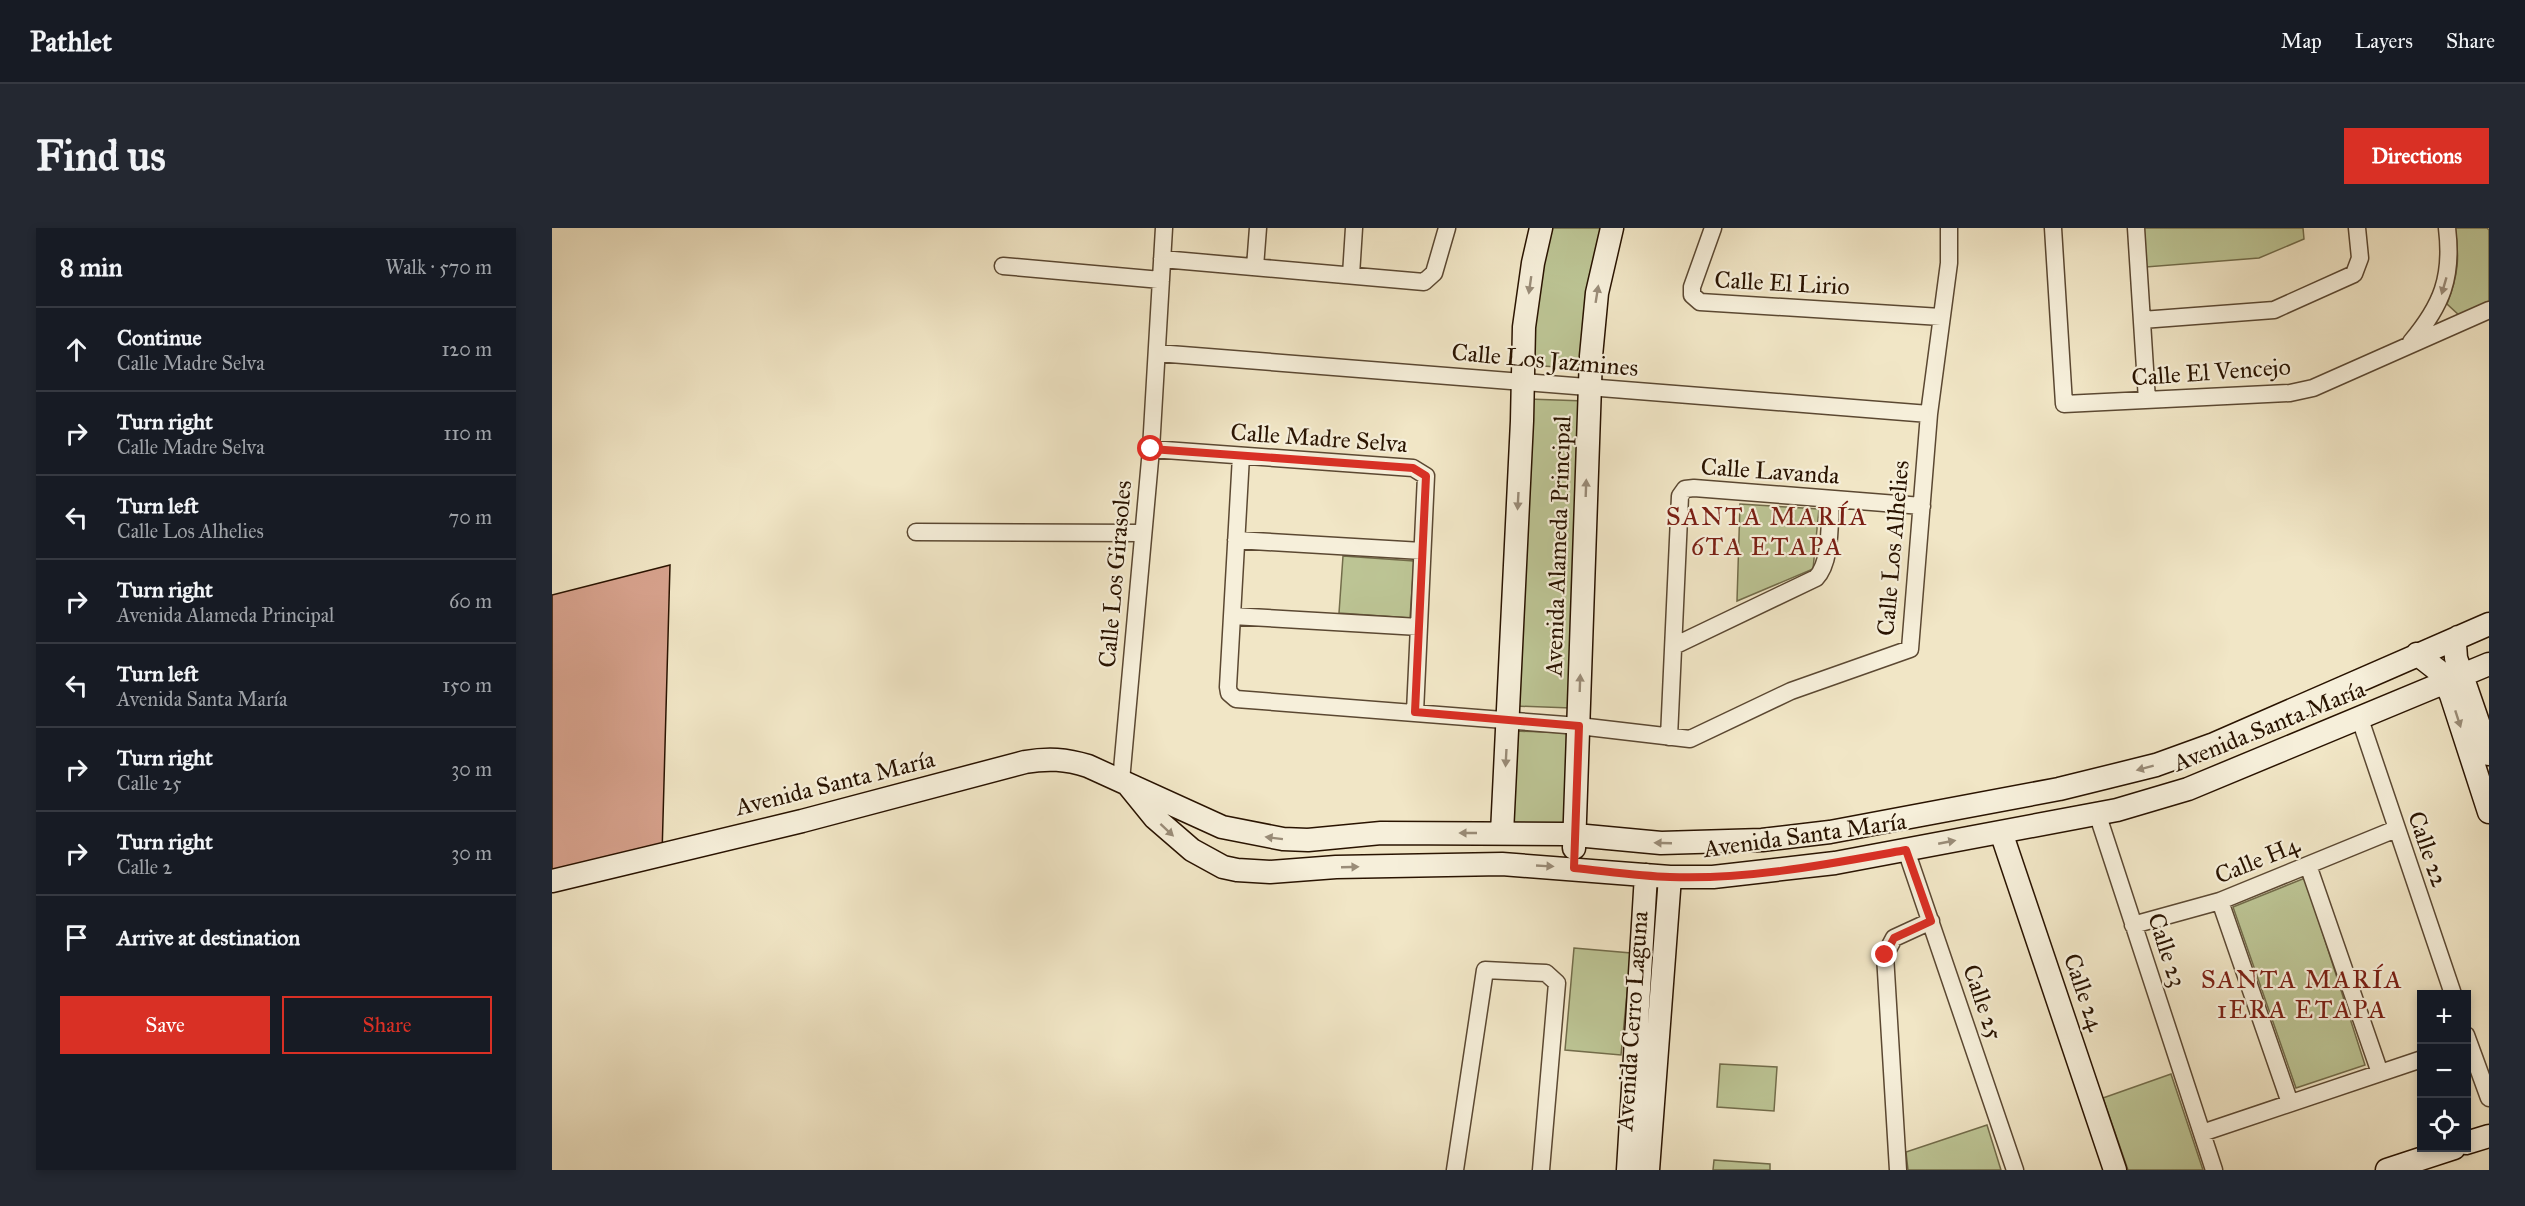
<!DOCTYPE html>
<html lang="en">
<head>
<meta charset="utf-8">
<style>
  body { margin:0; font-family:"IM FELL Great Primer",serif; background:#242831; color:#f1f3f6 }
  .controls { position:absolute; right:18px; bottom:18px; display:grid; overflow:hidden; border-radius:0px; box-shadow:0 3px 9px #0003 }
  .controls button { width:54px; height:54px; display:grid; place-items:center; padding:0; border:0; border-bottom:2px solid #363941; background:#171b24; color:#f1f3f6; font:30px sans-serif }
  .stop { position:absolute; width:18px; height:18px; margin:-14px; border:4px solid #d93025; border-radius:50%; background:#fff }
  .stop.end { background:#d93025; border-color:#fff; box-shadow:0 2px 6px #0008 }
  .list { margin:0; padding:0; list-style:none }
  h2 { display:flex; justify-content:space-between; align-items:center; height:78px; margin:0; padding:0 24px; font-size:26px }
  h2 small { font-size:20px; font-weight:400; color:#9ea1a6 }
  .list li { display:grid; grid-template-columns:39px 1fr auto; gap:18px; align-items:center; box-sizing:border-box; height:84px; padding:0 24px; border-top:2px solid #363941 }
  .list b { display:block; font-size:22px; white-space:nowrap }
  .list p { margin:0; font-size:20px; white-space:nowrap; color:#9ea1a6 }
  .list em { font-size:20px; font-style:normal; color:#9ea1a6 }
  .actions { display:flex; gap:12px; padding:18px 24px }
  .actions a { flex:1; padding:14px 0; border:2px solid #d93025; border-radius:0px; text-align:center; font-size:21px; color:#d93025 }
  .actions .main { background:#d93025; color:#fff }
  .icon { flex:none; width:33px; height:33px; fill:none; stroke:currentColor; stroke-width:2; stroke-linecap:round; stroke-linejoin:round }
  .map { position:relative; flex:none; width:1937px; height:942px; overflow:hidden; border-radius:0px }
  header { display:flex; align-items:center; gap:36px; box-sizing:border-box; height:84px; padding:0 30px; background:#171b24; border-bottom:2px solid #363941 }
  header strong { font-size:28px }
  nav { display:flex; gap:33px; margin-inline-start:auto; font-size:21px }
  .intro { display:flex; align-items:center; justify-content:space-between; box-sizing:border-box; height:144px; padding:0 36px }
  h1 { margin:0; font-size:42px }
  .button { padding:15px 27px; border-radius:0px; background:#d93025; color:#fff; font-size:21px; font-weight:700 }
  main { display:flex; gap:36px; padding:0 36px }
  aside { flex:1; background:#171b24; border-radius:0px; box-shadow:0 3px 9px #0003 }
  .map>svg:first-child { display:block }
  .green { fill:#bcc494; stroke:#726c4a; stroke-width:1.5 }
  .building { fill:#d7a28d; stroke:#291300; stroke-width:1.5 }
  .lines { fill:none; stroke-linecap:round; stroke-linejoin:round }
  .street-casing { stroke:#5b4832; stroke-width:19 }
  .secondary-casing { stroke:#291300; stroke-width:25 }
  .street { stroke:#f6efda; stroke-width:16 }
  .secondary { stroke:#f6efda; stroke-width:22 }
  .oneway { fill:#9a8c78 }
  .route { stroke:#d93025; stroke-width:8 }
  .labels { text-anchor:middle; stroke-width:4.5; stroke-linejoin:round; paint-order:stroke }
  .street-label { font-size:24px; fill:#291300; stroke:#f6efda }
  .neighbourhood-label { font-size:26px; letter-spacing:1.5px; fill:#7a1f14; stroke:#f6efda }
</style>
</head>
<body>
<header>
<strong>Pathlet</strong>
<nav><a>Map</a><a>Layers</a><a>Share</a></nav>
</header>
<div class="intro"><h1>Find us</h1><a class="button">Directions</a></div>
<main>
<aside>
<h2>8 min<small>Walk · 570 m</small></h2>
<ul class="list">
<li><svg class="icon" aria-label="ahead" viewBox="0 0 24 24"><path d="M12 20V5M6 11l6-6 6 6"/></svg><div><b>Continue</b><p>Calle Madre Selva</p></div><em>120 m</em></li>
<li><svg class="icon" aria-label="right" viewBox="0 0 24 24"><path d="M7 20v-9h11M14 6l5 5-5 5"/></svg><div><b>Turn right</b><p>Calle Madre Selva</p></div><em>110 m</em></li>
<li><svg class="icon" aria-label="left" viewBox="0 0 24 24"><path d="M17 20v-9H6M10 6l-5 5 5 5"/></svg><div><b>Turn left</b><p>Calle Los Alhelies</p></div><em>70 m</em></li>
<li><svg class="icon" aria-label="right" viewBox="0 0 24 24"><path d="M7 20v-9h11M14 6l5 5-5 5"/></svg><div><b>Turn right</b><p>Avenida Alameda Principal</p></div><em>60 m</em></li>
<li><svg class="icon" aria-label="left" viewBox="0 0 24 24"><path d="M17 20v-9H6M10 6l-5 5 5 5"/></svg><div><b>Turn left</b><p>Avenida Santa María</p></div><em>150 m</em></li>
<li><svg class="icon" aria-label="right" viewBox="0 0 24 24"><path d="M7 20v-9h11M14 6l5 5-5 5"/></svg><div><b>Turn right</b><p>Calle 25</p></div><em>30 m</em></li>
<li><svg class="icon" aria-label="right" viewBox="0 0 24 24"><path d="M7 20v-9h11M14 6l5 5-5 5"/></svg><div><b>Turn right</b><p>Calle 2</p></div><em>30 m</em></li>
<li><svg class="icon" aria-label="arrive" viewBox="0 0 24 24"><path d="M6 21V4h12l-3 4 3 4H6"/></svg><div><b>Arrive at destination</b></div></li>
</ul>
<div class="actions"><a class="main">Save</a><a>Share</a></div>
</aside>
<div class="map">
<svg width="1937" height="942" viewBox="0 0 1937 942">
  <rect width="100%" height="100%" fill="#f1e6c6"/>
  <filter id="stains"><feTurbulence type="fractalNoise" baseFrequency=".00333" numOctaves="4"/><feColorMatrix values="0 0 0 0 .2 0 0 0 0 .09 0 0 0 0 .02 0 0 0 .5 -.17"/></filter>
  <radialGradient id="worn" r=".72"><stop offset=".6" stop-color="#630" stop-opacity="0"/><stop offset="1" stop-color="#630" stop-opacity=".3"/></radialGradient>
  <path class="green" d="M998 0H1052L1031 141 978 137 980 97Z
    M1592 0H1751L1752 11 1707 30 1594 39Z
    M1903 0H1935L1937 2V73L1907 87 1895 76C1906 48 1908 29 1903 0Z
    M976 171 1033 173 1019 480 963 478Z
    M1188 276 1267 281 1261 341 1185 373Z
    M791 328 862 333 858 390 787 385Z
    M963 503 1020 505 1015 600 958 598Z
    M1753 650 1813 837 1744 860 1681 679Z
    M1022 720 1079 725 1069 827 1013 822Z
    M1168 836 1225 839 1222 883 1165 879Z
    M1619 846 1651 942H1576L1551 870Z
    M1435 897 1449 942H1356L1354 924Z
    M1162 932 1218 936V942H1161Z"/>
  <path class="building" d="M118 337 110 627 0 653V367Z"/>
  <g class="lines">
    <defs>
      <path id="street" d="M1161 0 1140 59V67L1148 74 1389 89
        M1501 0 1512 176 1738 165 1761 160 1937 82
        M1584 0 1595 172
        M610 31 872 54 882 45 895 0
        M451 38 609 52
        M703 39 706 0
        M799 47 802 0
        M1590 92 1722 82 1802 46 1808 30 1805 0
        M1859 114C1890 77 1901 49 1895 0
        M605 125 1377 186
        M599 221 861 240 874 248 863 484
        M689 228 676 459 677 465 684 471 1027 498 1138 511 1239 463 1358 421 1377 186 1397 35V0
        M364 304 591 305
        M684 312 870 323
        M680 388 867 399
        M1122 418 1264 350C1280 334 1277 293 1279 271
        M1808 491 1901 766
        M1117 509 1128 268 1133 261 1142 260 1370 278
        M569 553 599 221 612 0
        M1545 585 1662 942
        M1354 622 1463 942
        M1756 637 1828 845
        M1668 673 1738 875
        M1581 697 1668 673 1844 601
        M1914 807 1937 870
        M1650 905 1870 831
        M903 942 933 742 994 745 1005 755 989 942
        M1346 942 1333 727 1342 710 1379 693"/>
      <path id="secondary" d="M1906 409 1903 416 1904 430 1937 526
        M1865 426 1888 444 1899 467 1937 584
        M577 558 603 590 640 622 671 639 685 642 718 644 784 639 950 636 1118 649H1161L1283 635 1565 582 1636 561 1937 436
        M1449 604 1563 942
        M950 605 970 193 972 99 981 35 989 0
        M1022 620 1039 128 1045 65 1060 0
        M0 653 250 593 473 534C496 530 514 531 536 538L670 599 731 611 756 612 829 605 1013 606 1109 615 1210 612 1278 604 1507 561 1604 537 1662 516 1937 396
        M1914 915 1937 908
        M1076 942 1094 647
        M1096 942 1118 649
        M1835 942 1902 920"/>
    </defs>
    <use href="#street" class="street-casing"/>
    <use href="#secondary" class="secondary-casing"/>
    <use href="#street" class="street"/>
    <use href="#secondary" class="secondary"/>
  </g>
  <defs><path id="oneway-solid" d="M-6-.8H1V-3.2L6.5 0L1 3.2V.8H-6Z" transform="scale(1.5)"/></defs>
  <g class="oneway">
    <use href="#oneway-solid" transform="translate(978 57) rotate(98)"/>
    <use href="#oneway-solid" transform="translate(1892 58) rotate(106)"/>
    <use href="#oneway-solid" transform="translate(1045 66) rotate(-81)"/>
    <use href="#oneway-solid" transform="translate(1034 260) rotate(-88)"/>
    <use href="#oneway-solid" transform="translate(966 273) rotate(93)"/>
    <use href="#oneway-solid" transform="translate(1028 455) rotate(-88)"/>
    <use href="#oneway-solid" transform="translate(1906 491) rotate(72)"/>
    <use href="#oneway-solid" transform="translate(954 530) rotate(93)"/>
    <use href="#oneway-solid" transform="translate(1593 540) rotate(165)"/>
    <use href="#oneway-solid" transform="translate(615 602) rotate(43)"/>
    <use href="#oneway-solid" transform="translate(916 605) rotate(-180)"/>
    <use href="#oneway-solid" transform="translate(722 610) rotate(-173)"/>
    <use href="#oneway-solid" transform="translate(1395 614) rotate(-11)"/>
    <use href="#oneway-solid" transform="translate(1111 615) rotate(-178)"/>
    <use href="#oneway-solid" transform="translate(993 638) rotate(3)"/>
    <use href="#oneway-solid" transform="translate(798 639) rotate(-2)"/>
  </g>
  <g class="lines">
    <path class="route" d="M599 221 861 240 874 248 863 484 1027 498 1022 640C1053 643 1086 648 1118 649 1196 652 1277 636 1354 622L1379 693 1342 710 1333 727"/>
  </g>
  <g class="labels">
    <g class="street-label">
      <text transform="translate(1230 55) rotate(3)" y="8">Calle El Lirio</text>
      <text transform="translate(993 132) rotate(5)" y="8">Calle Los Jazmines</text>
      <text transform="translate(1659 144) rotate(-4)" y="8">Calle El Vencejo</text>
      <text transform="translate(767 210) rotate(4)" y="8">Calle Madre Selva</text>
      <text transform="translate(1218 243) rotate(4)" y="8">Calle Lavanda</text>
      <text transform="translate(1006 318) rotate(-88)" y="8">Avenida Alameda Principal</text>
      <text transform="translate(1341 320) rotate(-85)" y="8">Calle Los Alhelies</text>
      <text transform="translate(563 346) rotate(-85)" y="8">Calle Los Girasoles</text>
      <text transform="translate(1717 498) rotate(-22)" y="8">Avenida Santa María</text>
      <text transform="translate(283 555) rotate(-14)" y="8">Avenida Santa María</text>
      <text transform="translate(1253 607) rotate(-8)" y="8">Avenida Santa María</text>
      <text transform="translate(1876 621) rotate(71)" y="8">Calle 22</text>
      <text transform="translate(1705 632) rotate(-22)" y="8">Calle H4</text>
      <text transform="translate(1615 722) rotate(72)" y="8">Calle 23</text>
      <text transform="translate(1532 764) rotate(71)" y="8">Calle 24</text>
      <text transform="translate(1431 774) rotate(71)" y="8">Calle 25</text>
      <text transform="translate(1080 793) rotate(-86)" y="8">Avenida Cerro Laguna</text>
    </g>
    <g class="neighbourhood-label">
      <text x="1215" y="297">SANTA MARÍA<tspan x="1215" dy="30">6TA ETAPA</tspan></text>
      <text x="1750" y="760">SANTA MARÍA<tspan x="1750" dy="30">1ERA ETAPA</tspan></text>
    </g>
  </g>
  <rect width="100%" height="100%" filter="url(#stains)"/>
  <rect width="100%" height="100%" fill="url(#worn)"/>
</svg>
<div class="controls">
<button>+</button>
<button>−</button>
<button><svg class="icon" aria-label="locate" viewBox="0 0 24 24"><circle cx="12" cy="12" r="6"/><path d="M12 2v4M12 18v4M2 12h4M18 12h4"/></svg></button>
</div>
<div class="stop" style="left:599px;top:221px"></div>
<div class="stop end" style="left:1333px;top:727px"></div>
</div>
</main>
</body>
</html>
